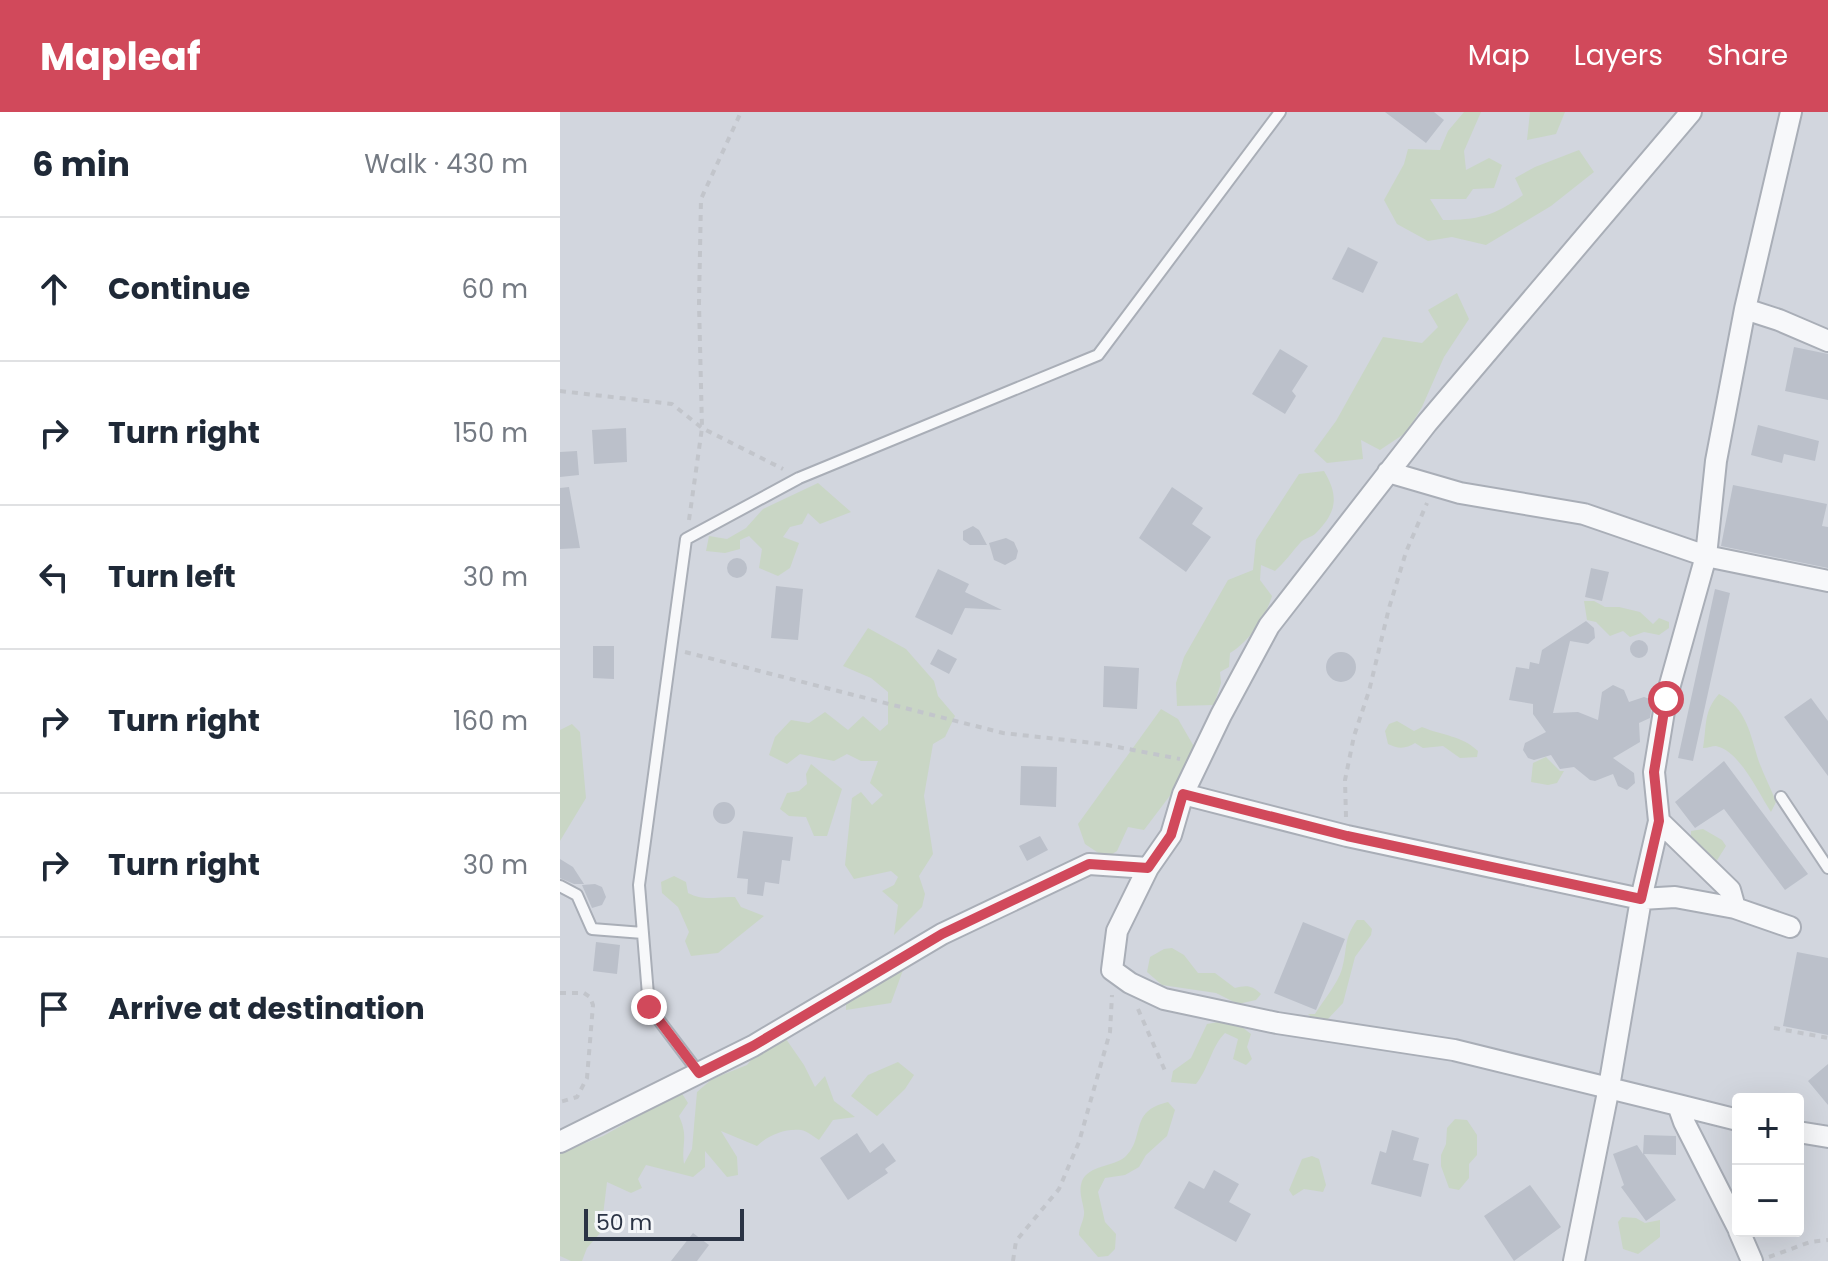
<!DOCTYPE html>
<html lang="en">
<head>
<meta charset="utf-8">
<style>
  body { margin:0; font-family:Poppins,sans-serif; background:#f2f2f3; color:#1f2937 }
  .controls { position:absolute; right:24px; bottom:24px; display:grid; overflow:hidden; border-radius:8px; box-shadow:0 8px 32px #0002 }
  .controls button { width:72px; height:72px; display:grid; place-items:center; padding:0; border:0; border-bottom:2px solid #e0e1e3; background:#fff; color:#1f2937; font:40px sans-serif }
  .scale { position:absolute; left:24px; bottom:20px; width:160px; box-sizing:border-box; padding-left:8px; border:4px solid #2b3445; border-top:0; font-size:22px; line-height:28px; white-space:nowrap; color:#2b3445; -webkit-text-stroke:6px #f4f6f9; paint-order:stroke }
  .stop { position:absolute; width:24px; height:24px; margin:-18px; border:6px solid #d1495b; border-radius:50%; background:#fff }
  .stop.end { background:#d1495b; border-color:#fff; box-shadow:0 2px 8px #0008 }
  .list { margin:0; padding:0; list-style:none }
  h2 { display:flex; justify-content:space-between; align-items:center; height:104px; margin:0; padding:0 32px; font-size:34px }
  h2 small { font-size:26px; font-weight:400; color:#747a83 }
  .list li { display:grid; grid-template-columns:52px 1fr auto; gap:24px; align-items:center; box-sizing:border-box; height:144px; padding:0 32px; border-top:2px solid #e0e1e3 }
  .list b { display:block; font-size:30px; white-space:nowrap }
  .list em { font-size:26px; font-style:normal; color:#747a83 }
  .icon { flex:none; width:44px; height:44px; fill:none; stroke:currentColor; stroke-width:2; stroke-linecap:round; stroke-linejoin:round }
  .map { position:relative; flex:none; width:1268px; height:1149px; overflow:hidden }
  header { display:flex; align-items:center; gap:48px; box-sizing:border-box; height:112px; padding:0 40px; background:#d1495b; color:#fff }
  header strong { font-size:38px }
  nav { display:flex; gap:44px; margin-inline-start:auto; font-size:28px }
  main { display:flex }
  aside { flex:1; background:#fff }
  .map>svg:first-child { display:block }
  .built { fill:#d2d6de; fill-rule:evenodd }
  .green { fill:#c9d6c5 }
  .building { fill:#bbc0ca }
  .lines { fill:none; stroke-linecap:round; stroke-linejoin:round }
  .lane-casing { stroke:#a9aeb7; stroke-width:14 }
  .street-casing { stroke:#a9aeb7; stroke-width:24 }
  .path { stroke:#c2c5cb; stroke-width:4; stroke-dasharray:6 6; stroke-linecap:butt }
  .lane { stroke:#f7f8fa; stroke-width:10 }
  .street { stroke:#f7f8fa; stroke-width:20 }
  .route { stroke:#d1495b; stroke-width:10 }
</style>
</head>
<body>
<header>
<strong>Mapleaf</strong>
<nav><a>Map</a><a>Layers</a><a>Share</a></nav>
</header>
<main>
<aside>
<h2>6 min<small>Walk · 430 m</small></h2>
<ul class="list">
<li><svg class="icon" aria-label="ahead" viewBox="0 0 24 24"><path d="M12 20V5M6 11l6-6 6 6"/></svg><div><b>Continue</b></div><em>60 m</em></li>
<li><svg class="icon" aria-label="right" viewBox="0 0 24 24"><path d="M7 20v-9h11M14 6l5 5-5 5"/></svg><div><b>Turn right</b></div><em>150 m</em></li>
<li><svg class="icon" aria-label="left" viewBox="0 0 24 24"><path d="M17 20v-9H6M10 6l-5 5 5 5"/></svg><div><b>Turn left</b></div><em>30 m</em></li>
<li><svg class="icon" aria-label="right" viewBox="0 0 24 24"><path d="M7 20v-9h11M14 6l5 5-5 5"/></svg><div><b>Turn right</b></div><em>160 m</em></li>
<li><svg class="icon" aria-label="right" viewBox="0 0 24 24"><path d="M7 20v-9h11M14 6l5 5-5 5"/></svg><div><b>Turn right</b></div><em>30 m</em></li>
<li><svg class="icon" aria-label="arrive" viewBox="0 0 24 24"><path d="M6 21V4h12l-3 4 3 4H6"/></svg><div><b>Arrive at destination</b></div></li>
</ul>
</aside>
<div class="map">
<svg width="1268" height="1149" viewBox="0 0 1268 1149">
  <rect width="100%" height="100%" fill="#e4e7ec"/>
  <path class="built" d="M0 0H1268V1149H0ZM1178 987H1238V1119H1178Z"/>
  <path class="green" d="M904 0H921L904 39 906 58 929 46 942 53 934 76 913 77 906 87H870L883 108C917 108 935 104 963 83L955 66 975 55 1019 38 1034 60 991 94 926 133 892 125 868 129 837 112 824 88 844 52 848 37 880 38 888 19Z
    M970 0H1005L996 22 967 28Z
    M897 181 909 207 884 245 862 295 847 320 820 338 801 328 803 347 767 351 754 339 776 309 823 225 862 231 878 215 868 198Z
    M764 359C779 384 777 400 756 421 751 426 744 426 740 431 731 441 725 450 715 459L701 453 700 468 712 484C706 504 689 530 670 541L669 555 660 560 661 571 654 593 617 594 616 571 624 545 668 468 693 458 696 428 739 362Z
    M258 371 291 400 260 412 248 401 242 412 230 415 223 425 239 431 230 456 218 464 199 456 202 437 189 424 180 428V437L165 441 146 439 149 424 167 427 186 416 203 397Z
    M1024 489H1034L1045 495H1059L1080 500 1093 512 1099 506 1109 510V516L1099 523 1084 520 1070 525 1063 519 1050 524 1036 510 1027 508Z
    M308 516 346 537 374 569 378 584 395 604 385 625 373 632 364 684 373 742 359 764 365 782 362 795 334 823 338 793 322 779 334 773 338 765 331 759 294 767 285 753 292 686 301 680 312 693 323 683 310 671 318 649H301L287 642 274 649 240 642 227 652 209 643 215 625 231 608 249 611 265 600 288 618 303 604 320 619 328 612V580L311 566 283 554Z
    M1159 582C1187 596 1190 622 1199 650 1204 663 1211 677 1216 690L1211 700C1199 682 1180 639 1156 634 1152 634 1148 636 1143 636 1147 614 1143 600 1159 582Z
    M601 597 618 607 647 657 621 669 584 718 568 715 557 739 546 746 525 732 518 712Z
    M837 609 854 619 862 615C883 624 901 623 918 639L917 645 900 646 883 634 863 636 855 631C846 637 838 637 828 632L825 619 829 612Z
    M12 612 20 620 26 686 0 729V618Z
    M986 645 1000 659H1004L997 671 988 673 971 670 973 651Z
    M251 652 282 677 267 724H254L246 705 229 704 220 697 227 681 239 679 247 672 246 662Z
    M1143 717 1162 728 1166 734 1154 753 1131 729V719Z
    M114 764 126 770 128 781C145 790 157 784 175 785L181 795 204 804 158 841 131 844 125 829 129 820 118 795 102 781 101 770Z
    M797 808H804L812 817 811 823 795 845 783 891 767 908 756 909 748 902H755C764 887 777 873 782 857 788 835 783 828 797 808Z
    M612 836 624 843 638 861H655L675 876C686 873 692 873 701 882L696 888 678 892 656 881 602 873 587 860 590 845 604 837Z
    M337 856 343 858 331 891 286 898V887Z
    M663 909 677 911 691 922 687 935 692 947 686 953 673 947 678 927 665 921C651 935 649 956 636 972L611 970 613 959 631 946 647 912Z
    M226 927 244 953 255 975 265 964 274 989 295 1005 273 1008 259 1028C254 1025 247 1019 241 1018 226 1016 208 1023 197 1034L161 1019 177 1045 178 1063 167 1065 145 1039V1055L133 1065 86 1053 78 1067 82 1076 71 1081 47 1070 41 1120 27 1136 22 1149H11L0 1144V1041L43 1024 121 980 128 991 119 1004C129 1026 121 1031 124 1052L132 1037 137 980 152 967 187 953 202 934Z
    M338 950 354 963 345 977 317 1004 291 984 308 963Z
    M608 990 615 998 607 1024 586 1043 579 1055 565 1063 545 1066 538 1080 545 1110 556 1122 555 1137 548 1144 538 1145 519 1123C519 1115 525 1107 524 1099 523 1089 518 1081 522 1069 529 1053 553 1055 565 1045 586 1026 568 999 608 990Z
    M895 1007 907 1008 917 1023V1043L909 1052V1066L899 1078 889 1076 881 1054V1043L886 1032 887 1016Z
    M752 1044 759 1047 766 1073 763 1080 744 1077 733 1084 729 1078 742 1047Z
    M1062 1105 1076 1106 1085 1111 1100 1108V1125L1078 1142 1063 1137 1058 1110Z"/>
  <path class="building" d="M825 0H874L884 8 866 31Z
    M788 135 818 150 803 181 772 167Z
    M1234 235 1268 242V288L1225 279Z
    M720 237 748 254 732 279 736 284 725 302 692 282Z
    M1198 313 1259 329 1255 349 1224 342 1222 351 1191 343Z
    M66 316 67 350 34 352 32 318Z
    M17 339 19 363 0 365V340Z
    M1173 373 1267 392 1262 414 1268 415V456L1161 434Z
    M9 375 20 436 0 437V376Z
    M612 375 643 396 632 412 651 425 626 460 579 426Z
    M413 414 419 418 427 433H410L403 428V419Z
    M446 426 454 430 458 439 456 447 445 453 434 448 429 431Z
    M167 456a10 10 0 1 1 20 0a10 10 0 1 1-20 0Z
    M1031 456 1049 460 1042 489 1025 485Z
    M378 457 409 472 405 480 442 498 405 496 392 523 355 505Z
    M216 474 243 477 238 528 211 526Z
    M1155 477 1170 481 1133 649 1118 646Z
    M1026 509 1034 516 1035 526 1028 532 1010 529 993 601 1018 600 1038 608 1042 580 1053 573 1064 578 1069 590 1084 585 1093 588 1090 606 1079 611 1080 630 1053 646 1074 661 1075 671 1067 678 1058 674 1053 662 1035 669 1030 668 1014 655 1000 657 991 643 974 648 968 646 963 638 965 631 986 620 973 602V592L949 588 956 555 969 557 970 550 979 552 982 538Z
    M1070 537a9 9 0 1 1 18 0a9 9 0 1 1-18 0Z
    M33 534H54V567L33 566Z
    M378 537 397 547 389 562 370 552Z
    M766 555a15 15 0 1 1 30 0a15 15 0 1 1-30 0Z
    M544 554 579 556 577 597 543 595Z
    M1251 586 1268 609V664L1224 605Z
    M1164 649 1248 762 1225 778 1164 697 1135 716 1115 690Z
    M461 654 497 655 496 695 460 693Z
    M153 701a11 11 0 1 1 22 0a11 11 0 1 1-22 0Z
    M183 719 233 725 230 749 222 748 219 772 205 770 203 784 187 782 188 767 177 766Z
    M480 724 488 738 467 749 459 734Z
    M0 747 13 755 24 772H14L0 766Z
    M35 772 42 775 46 785 42 793 32 796 22 773Z
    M743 810 785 827 756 898 714 881Z
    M36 830 60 833 57 862 33 859Z
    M1237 840 1268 846V923L1223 914Z
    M1268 952V993L1248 969Z
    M832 1018 859 1026 853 1048 869 1052 861 1085 811 1072 820 1039 826 1041Z
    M297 1021 310 1041 323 1031 336 1049 325 1057 328 1061 288 1088 260 1046Z
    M1084 1023 1116 1024V1043L1084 1042 1116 1088 1086 1109 1061 1075 1064 1073 1053 1042 1077 1033 1083 1042Z
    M654 1058 679 1072 669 1090 691 1102 676 1130 614 1096 629 1069 644 1077Z
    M970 1073 1001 1115 954 1149 924 1104Z
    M133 1121 149 1133 137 1149H111Z"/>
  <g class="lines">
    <defs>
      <path id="lane" d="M1221 685 1268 756
        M0 774 17 783 32 817 83 821
        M139 961 89 895 79 773 126 427 239 366 538 243 720 0"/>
      <path id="street" d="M1131 0 867 311 709 514 661 603 623 682 611 723 588 756 557 819 552 858 570 871 604 887 717 911 894 938 1118 993 1124 1010 1178 1116
        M1185 197 1219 208 1268 229
        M828 360 900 381 1024 402 1146 444 1268 469
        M623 682 787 724 1081 787 1115 785 1175 796
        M1099 709 1170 778 1175 796 1230 815
        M1118 993 1178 1008
        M1238 1020 1268 1025
        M0 1030 193 934 382 822 529 752 588 756
        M1179 1119 1192 1149
        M1014 1149 1049 975 1081 787 1099 709 1094 660 1106 587 1146 444 1156 349 1185 197 1231 0"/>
    </defs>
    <use href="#lane" class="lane-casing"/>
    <use href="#street" class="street-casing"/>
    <path class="path" d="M0 279 112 292 142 316 223 357
      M129 408 142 316 139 191 141 87 181 0
      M125 540 443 621 542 632 620 647
      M786 705 785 668 794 624 809 579 829 496 846 440 867 391
      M0 881H24L30 885 33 893 27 966 17 985 0 990
      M578 897 606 961
      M1214 916 1268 926
      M1209 1145 1250 1130 1268 1128
      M453 1149 456 1129 499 1077 519 1030 550 920 552 883"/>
    <use href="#lane" class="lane"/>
    <use href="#street" class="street"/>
  </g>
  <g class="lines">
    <path class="route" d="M89 895 139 961 193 934 382 822 529 752 588 756 611 723 623 682 787 724 1081 787 1099 709 1094 660 1106 587"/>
  </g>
</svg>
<div class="controls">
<button>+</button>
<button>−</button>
</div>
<div class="scale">50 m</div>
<div class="stop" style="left:1106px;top:587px"></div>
<div class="stop end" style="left:89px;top:895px"></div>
</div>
</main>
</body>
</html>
